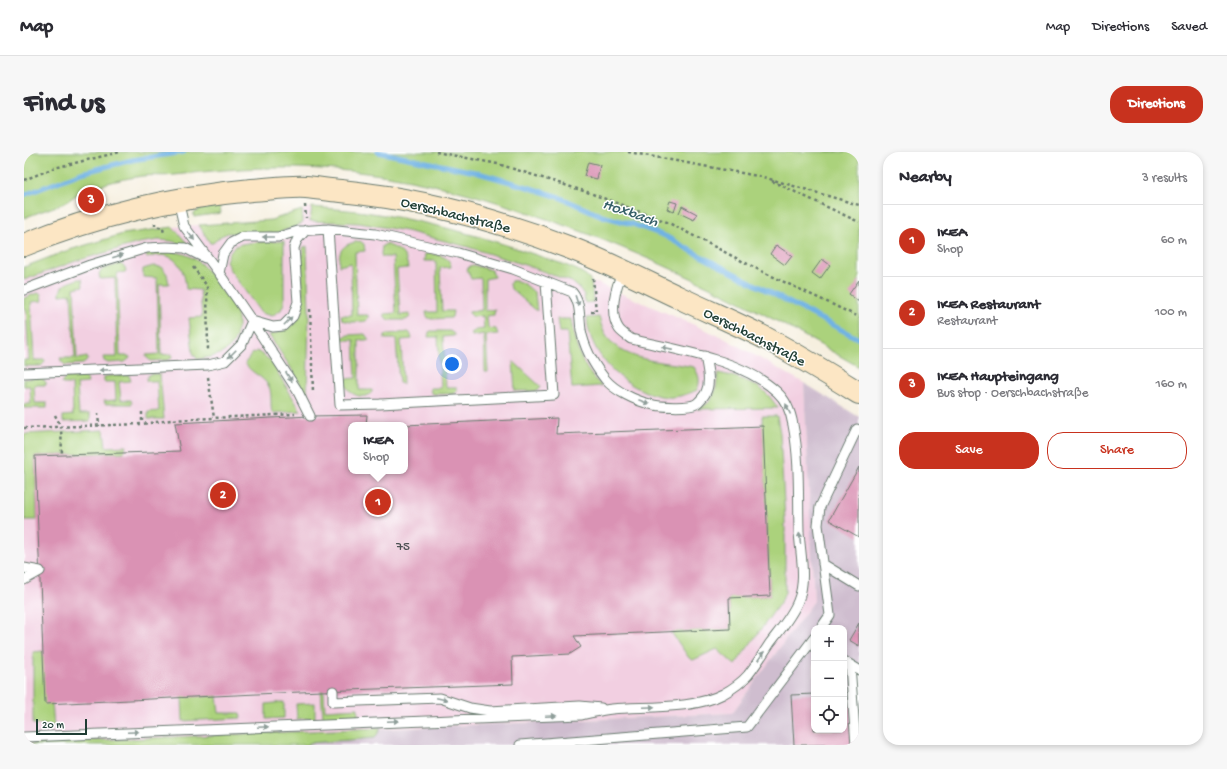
<!DOCTYPE html>
<html lang="en">
<head>
<meta charset="utf-8">
<style>
  body { margin:0; font-family:"Gochi Hand",sans-serif; background:#f7f7f7; color:#2b2b33 }
  .controls { position:absolute; right:12px; bottom:12px; display:grid; overflow:hidden; border-radius:8px; box-shadow:0 2px 6px #0003 }
  .controls button { width:36px; height:36px; display:grid; place-items:center; padding:0; border:0; border-bottom:1px solid #e1e1e2; background:#fff; color:#2b2b33; font:20px sans-serif }
  .scale { position:absolute; left:12px; bottom:10px; width:51px; box-sizing:border-box; padding-left:4px; border:2px solid #1f3d34; border-top:0; font-size:11px; line-height:14px; white-space:nowrap; color:#1f3d34; -webkit-text-stroke:3px #fff; paint-order:stroke }
  .you { position:absolute; left:428px; top:212px; width:14px; height:14px; margin:-10px; border:3px solid #fff; border-radius:50%; background:#1a73e8; box-shadow:0 0 0 6px #1a73e833 }
  .badge { display:grid; place-items:center; width:26px; height:26px; border-radius:50%; background:#c8321e; color:#fff; font-size:13px; font-weight:700 }
  .pin { position:absolute; translate:-50% -50%; border:2px solid #fff; box-shadow:0 1px 4px #0006 }
  .popup { position:absolute; left:324px; top:270px; width:60px; height:52px; box-sizing:border-box; display:grid; place-content:center; border-radius:8px; background:#fff; filter:drop-shadow(0 1px 3px #0005); font-size:13px; white-space:nowrap; color:#7c7c81 }
  .popup b { font-size:15px; color:#2b2b33 }
  .popup::after { content:''; position:absolute; left:50%; top:100%; margin-left:-8px; border:8px solid transparent; border-top-color:#fff }
  .list { margin:0; padding:0; list-style:none }
  h2 { display:flex; justify-content:space-between; align-items:center; height:52px; margin:0; padding:0 16px; font-size:17px }
  h2 small { font-size:13px; font-weight:400; color:#7c7c81 }
  .list li { display:grid; grid-template-columns:26px 1fr auto; gap:12px; align-items:center; box-sizing:border-box; height:72px; padding:0 16px; border-top:1px solid #e1e1e2 }
  .list b { display:block; font-size:15px; white-space:nowrap }
  .list p { margin:0; font-size:13px; white-space:nowrap; color:#7c7c81 }
  .list em { font-size:13px; font-style:normal; color:#7c7c81 }
  .actions { display:flex; gap:8px; padding:12px 16px }
  .actions a { flex:1; padding:9px 0; border:1px solid #c8321e; border-radius:16px; text-align:center; font-size:14px; color:#c8321e }
  .actions .main { background:#c8321e; color:#fff }
  .icon { flex:none; width:22px; height:22px; fill:none; stroke:currentColor; stroke-width:2; stroke-linecap:round; stroke-linejoin:round }
  .map { position:relative; flex:none; width:835px; height:593px; overflow:hidden; border-radius:16px }
  header { display:flex; align-items:center; gap:24px; box-sizing:border-box; height:56px; padding:0 20px; background:#fff; border-bottom:1px solid #e1e1e2 }
  header strong { font-size:19px }
  nav { display:flex; gap:22px; margin-inline-start:auto; font-size:14px }
  .intro { display:flex; align-items:center; justify-content:space-between; box-sizing:border-box; height:96px; padding:0 24px }
  h1 { margin:0; font-size:28px }
  .button { padding:10px 18px; border-radius:16px; background:#c8321e; color:#fff; font-size:14px; font-weight:700 }
  main { display:flex; gap:24px; padding:0 24px }
  aside { flex:1; background:#fff; border-radius:16px; box-shadow:0 2px 6px #0003 }
  .map>svg:first-child { display:block }
  .built { fill:#f2cfe1; fill-rule:evenodd }
  .industrial { fill:#cfbdcf; fill-rule:evenodd }
  .green { fill:#abd27c; stroke:#658858 }
  .lines { fill:none; stroke-linecap:round; stroke-linejoin:round }
  .stream { stroke:#70b2e4; stroke-width:5 }
  .building { fill:#da92b4 }
  .lane-casing { stroke:#6a7b70; stroke-width:11 }
  .secondary-casing { stroke:#6a7b70; stroke-width:24 }
  .path { stroke:#6a7b70; stroke-width:2.5; stroke-dasharray:3 3; stroke-linecap:butt }
  .lane { stroke:#fff; stroke-width:9 }
  .secondary { stroke:#fce6c4; stroke-width:22 }
  .oneway { fill:#8f9e9a }
  .labels { text-anchor:middle; stroke-width:3; stroke-linejoin:round; paint-order:stroke }
  .number-label { font-size:13px; fill:#4e5254 }
  .street-label { font-size:15px; fill:#1f3d34; stroke:#fff }
  .water-label { font-size:16px; font-style:italic; fill:#376069; stroke:#fff }
</style>
</head>
<body>
<header>
<strong>Map</strong>
<nav><a>Map</a><a>Directions</a><a>Saved</a></nav>
</header>
<div class="intro"><h1>Find us</h1><a class="button">Directions</a></div>
<main>
<div class="map">
<svg width="835" height="593" viewBox="0 0 835 593">
  <rect width="100%" height="100%" fill="#fff"/>
  <filter id="ink" filterUnits="userSpaceOnUse"><feTurbulence type="fractalNoise" baseFrequency=".025" numOctaves="2"/><feDisplacementMap in="SourceGraphic" scale="8" xChannelSelector="R" yChannelSelector="G"/><feConvolveMatrix kernelMatrix="1 2 1 2 8 2 1 2 1" color-interpolation-filters="sRGB"/></filter>
  <filter id="wash" filterUnits="userSpaceOnUse"><feTurbulence type="fractalNoise" baseFrequency=".012" numOctaves="4" result="noise"/><feDisplacementMap in="SourceGraphic" scale="16" xChannelSelector="R" yChannelSelector="G"/><feGaussianBlur stdDeviation="0.9" result="paint"/><feColorMatrix in="noise" values="0 0 0 0 0 0 0 0 0 0 0 0 0 0 0 0 0 1.4 0 .05"/><feComposite in="paint" operator="in"/></filter>
  <g filter="url(#wash)">
    <rect width="100%" height="100%" fill="#f6efdf"/>
    <path class="built" d="M288 55 352 61 374 65 419 75 500 99 554 119 565 127 567 131H573L698 185 780 231 790 449 708 561 0 593V115L42 99 99 82 149 75 247 68ZM327 273H381V319H327Z"/>
    <path class="industrial" d="M780 231 835 265V593H18L708 561 790 449ZM790 476H820V578H790Z"/>
    <path class="green" d="M0 0H835V215C732 155 626 102 514 64 458 44 401 28 342 21 278 13 215 15 151 23 138 25 125 22 112 25 93 28 74 33 56 41 49 44 44 50 38 52 25 57 12 61 0 66Z
      M196 54 197 61 170 65 169 62 176 57Z
      M288 55C310 57 332 58 354 62 411 71 467 87 521 106 532 110 557 117 565 126 569 132 568 143 569 150L561 151 560 143 556 137 548 130 507 115 444 95 382 79 335 71 286 69Z
      M278 58 279 71 268 76 252 81 226 82 204 81 197 84 189 91H186L175 73 247 68Z
      M149 75 163 91 161 93 147 89 135 88 115 91 52 109 0 128V115L42 99 99 82Z
      M260 89V151L257 158 248 164 237 161 206 118 202 109C204 104 206 97 212 94 221 89 249 90 260 89Z
      M336 89 340 92 341 99 331 100 333 163H344V166L342 169C335 170 325 171 318 168L317 163H328L327 111 315 114C314 96 320 92 336 89Z
      M362 92C375 97 382 101 384 116L373 117 376 163 386 162V165L382 168H364L360 163V162L372 161 369 105H358L357 102 358 94Z
      M283 94 285 160 283 244 269 219 245 183 252 181 263 177 272 170 279 159 278 104 279 96Z
      M131 99C143 99 154 99 165 104 179 110 186 122 194 134 200 142 210 152 213 162 215 169 214 174 213 180 210 201 191 205 173 207L169 201 165 166 178 165 176 138 162 137C161 114 149 96 123 106L122 102Z
      M405 101C413 103 427 104 427 115L416 116 418 159H429L428 165 427 166 407 167 403 165 402 160H413L412 109H400L401 102Z
      M96 112 101 115 102 120 93 121 96 204H105L106 206 101 210 84 211 80 209 79 205H93L91 126 76 127 75 121 79 117Z
      M449 113 467 118 470 123V125L461 127V159L471 157 470 163 463 164 464 176 472 177 474 182 462 183 464 220H461L460 182 448 184 447 181 452 178 460 177 459 164 449 165 445 161V160L458 158 457 126 447 127 443 117 446 114Z
      M129 114 138 115 143 122 145 132H135L137 203 148 202V206L144 208 127 209 122 205V203L135 202 133 126 119 125V117Z
      M54 127H58L59 134 50 136 53 207 63 205 64 208 59 212 41 213 37 209 36 206H51L47 142 36 143C36 131 45 131 54 127Z
      M487 129C497 127 504 135 511 141L513 159 487 137 486 132Z
      M13 141 17 142 18 149 7 150 10 208H21V210L17 214H0V208H5L2 156H0V146Z
      M575 165C577 172 579 180 583 185 602 211 641 209 670 215 675 223 677 229 673 238 664 242 653 246 643 245 604 241 565 205 563 166Z
      M533 167H547C551 194 557 215 578 234L548 236 543 180H535Z
      M407 179H426L430 182V184L419 185 422 235H433V239L429 242H409L407 241 406 236H417L414 185H404L405 180Z
      M385 180 387 183 388 187 377 188 379 232 375 231 372 187H361V183L364 182Z
      M341 182 345 188H335V238H348V240C342 248 328 244 323 236 321 233 321 230 320 227L332 226 330 188H319V185L324 183Z
      M233 199 246 208 277 259 248 261C246 253 248 245 246 237 242 225 227 222 221 211L228 202Z
      M489 209 517 235 514 239H491Z
      M694 221C710 224 732 230 744 243 748 247 751 252 754 256L673 257C691 251 692 238 694 221Z
      M126 222H136L140 267H124V260L135 259 133 229H122L124 223Z
      M105 223 107 229 95 230 97 248H107L108 252H81L80 249 92 248 91 230H80V225L83 224Z
      M42 225H59L63 227 64 231 53 232 55 262H66V269L39 270V264L49 263 48 232H38V230Z
      M17 226 22 230V233H10L11 251H23V256H0V252H7L6 234H0V227Z
      M738 264H753L756 281 761 368V440L758 448 711 513 693 497 669 508 665 506 647 480 706 477 705 446 746 444Z
      M80 278 82 295 102 294 100 300 11 304 13 368H1L0 282Z
      M19 499 28 551 30 574 9 572V500Z
      M297 539 300 540 301 558 334 556V565L299 566Z
      M193 544 195 561H216L217 566 159 569 158 545Z
      M260 550V566L242 567V552Z
      M291 551V566L273 567 272 552Z
      M357 576 351 586 285 591 284 593H0V592L32 590Z"/>
    <g class="lines">
      <path class="stream" d="M354 0 451 20 500 34 535 45 578 64 608 72 641 84 673 102 835 187
        M0 43 57 21 108 8 160 0"/>
    </g>
    <g id="blocks">
      <path class="building" d="M564 10 576 13 573 27 560 24Z
        M646 49 653 51 650 60 643 57Z
        M658 54 673 62 670 68 655 61Z
        M752 93 768 104 761 113 746 102Z
        M798 107 806 113 796 127 788 121Z
        M835 128V150L825 142Z
        M343 263 342 273H327V319H381V273L533 266 532 282 739 274 746 444 705 446 706 477 550 484 557 495 546 502 488 505 489 532 297 539 21 552 11 304 156 299 151 271 286 264Z
        M835 315V385L805 368Z
        M835 471V494L825 488Z
        M826 540 829 593H770L767 543 790 542V578H820V541Z"/>
    </g>
  </g>
  <g filter="url(#ink)">
    <use href="#blocks" fill-opacity="0" stroke="#6a7b70" stroke-width="1"/>
    <g class="lines">
      <defs>
        <path id="lane" d="M154 48 160 74 195 121 228 169 273 238 286 264
          M304 77 316 253 356 252 530 243 522 130
          M195 121 199 102 207 91 219 85H254L274 79 304 77 351 82 434 101 489 117 548 140C557 151 555 164 557 178 560 195 570 213 581 227 591 239 612 249 626 252 635 255 665 256 672 252 675 250 681 243 682 240 687 230 683 215 681 204
          M0 138 66 113 123 96 142 95 161 96 181 106
          M228 169 249 175 259 174 269 164 274 150 270 96 273 88 282 78
          M0 221 184 213 201 209 218 192 228 169
          M799 412 835 434
          M0 416 16 419
          M0 428 16 419
          M797 476 806 463 794 373 796 355 833 277 835 278
          M820 509 835 518
          M826 513 832 593
          M309 539V550L416 546 446 556 466 559 556 554 577 556
          M0 585 557 563C567 561 578 558 588 557 622 554 668 558 699 542 708 537 717 531 724 523 732 513 739 502 746 491 756 478 768 464 774 449 783 427 776 401 775 379 774 344 776 308 769 273 767 261 762 248 753 240 718 207 652 198 607 187 603 184 598 181 595 177 584 161 592 134 599 119
          M496 593 723 575 790 486"/>
        <path id="secondary" d="M0 93C73 63 150 45 228 38 246 37 264 34 282 35 293 36 305 38 317 39 396 47 475 68 549 97 585 111 620 129 654 145 685 160 717 173 747 189 777 205 806 223 835 241"/>
      </defs>
      <use href="#lane" class="lane-casing"/>
      <use href="#secondary" class="secondary-casing"/>
      <path class="path" d="M412 0 474 12 563 40 643 70 739 120 835 165
        M604 0 739 25 835 53
        M0 28 30 16 96 0
        M748 29 835 70
        M281 53 282 66
        M131 71V74L139 76 140 82
        M169 115 183 134 184 200
        M286 157 289 240
        M567 160H572L569 126
        M184 225 190 266
        M118 260V272
        M74 261 75 274
        M31 263 37 275 38 303
        M0 276 118 272 147 268 271 262"/>
      <use href="#lane" class="lane"/>
      <use href="#secondary" class="secondary"/>
    </g>
    <defs><path id="oneway-solid" d="M-6-.8H1V-3.2L6.5 0L1 3.2V.8H-6Z"/></defs>
    <g class="oneway">
      <use href="#oneway-solid" transform="translate(167 84) rotate(52)"/>
      <use href="#oneway-solid" transform="translate(244 85) rotate(180)"/>
      <use href="#oneway-solid" transform="translate(94 104) rotate(-16)"/>
      <use href="#oneway-solid" transform="translate(553 149) rotate(72)"/>
      <use href="#oneway-solid" transform="translate(264 169) rotate(-46)"/>
      <use href="#oneway-solid" transform="translate(643 196) rotate(-167)"/>
      <use href="#oneway-solid" transform="translate(208 202) rotate(135)"/>
      <use href="#oneway-solid" transform="translate(81 218) rotate(177)"/>
      <use href="#oneway-solid" transform="translate(265 225) rotate(57)"/>
      <use href="#oneway-solid" transform="translate(620 250) rotate(21)"/>
      <use href="#oneway-solid" transform="translate(764 257) rotate(-114)"/>
      <use href="#oneway-solid" transform="translate(776 386) rotate(-94)"/>
      <use href="#oneway-solid" transform="translate(737 504) rotate(-55)"/>
      <use href="#oneway-solid" transform="translate(418 547) rotate(12)"/>
      <use href="#oneway-solid" transform="translate(625 555) rotate(-3)"/>
      <use href="#oneway-solid" transform="translate(527 564) rotate(-2)"/>
      <use href="#oneway-solid" transform="translate(369 569) rotate(-2)"/>
      <use href="#oneway-solid" transform="translate(239 575) rotate(-2)"/>
      <use href="#oneway-solid" transform="translate(109 580) rotate(-2)"/>
    </g>
  </g>
  <g class="labels">
    <g class="number-label">
      <text x="379" y="398">75</text>
    </g>
    <g class="street-label">
      <text transform="translate(432 62) rotate(14)" y="5">Oerschbachstraße</text>
      <text transform="translate(731 184) rotate(27)" y="5">Oerschbachstraße</text>
    </g>
    <g class="water-label">
      <text transform="translate(607 59) rotate(19)" y="6">Hoxbach</text>
    </g>
  </g>
</svg>
<div class="controls">
<button>+</button>
<button>−</button>
<button><svg class="icon" aria-label="locate" viewBox="0 0 24 24"><circle cx="12" cy="12" r="6"/><path d="M12 2v4M12 18v4M2 12h4M18 12h4"/></svg></button>
</div>
<div class="scale">20 m</div>
<div class="you"></div>
<div class="pin badge" style="left:354px;top:350px">1</div>
<div class="popup"><b>IKEA</b>Shop</div>
<div class="pin badge" style="left:199px;top:343px">2</div>
<div class="pin badge" style="left:67px;top:48px">3</div>
</div>
<aside>
<h2>Nearby<small>3 results</small></h2>
<ul class="list">
<li><span class="badge">1</span><div><b>IKEA</b><p>Shop</p></div><em>60 m</em></li>
<li><span class="badge">2</span><div><b>IKEA Restaurant</b><p>Restaurant</p></div><em>100 m</em></li>
<li><span class="badge">3</span><div><b>IKEA Haupteingang</b><p>Bus stop · Oerschbachstraße</p></div><em>160 m</em></li>
</ul>
<div class="actions"><a class="main">Save</a><a>Share</a></div>
</aside>
</main>
</body>
</html>
